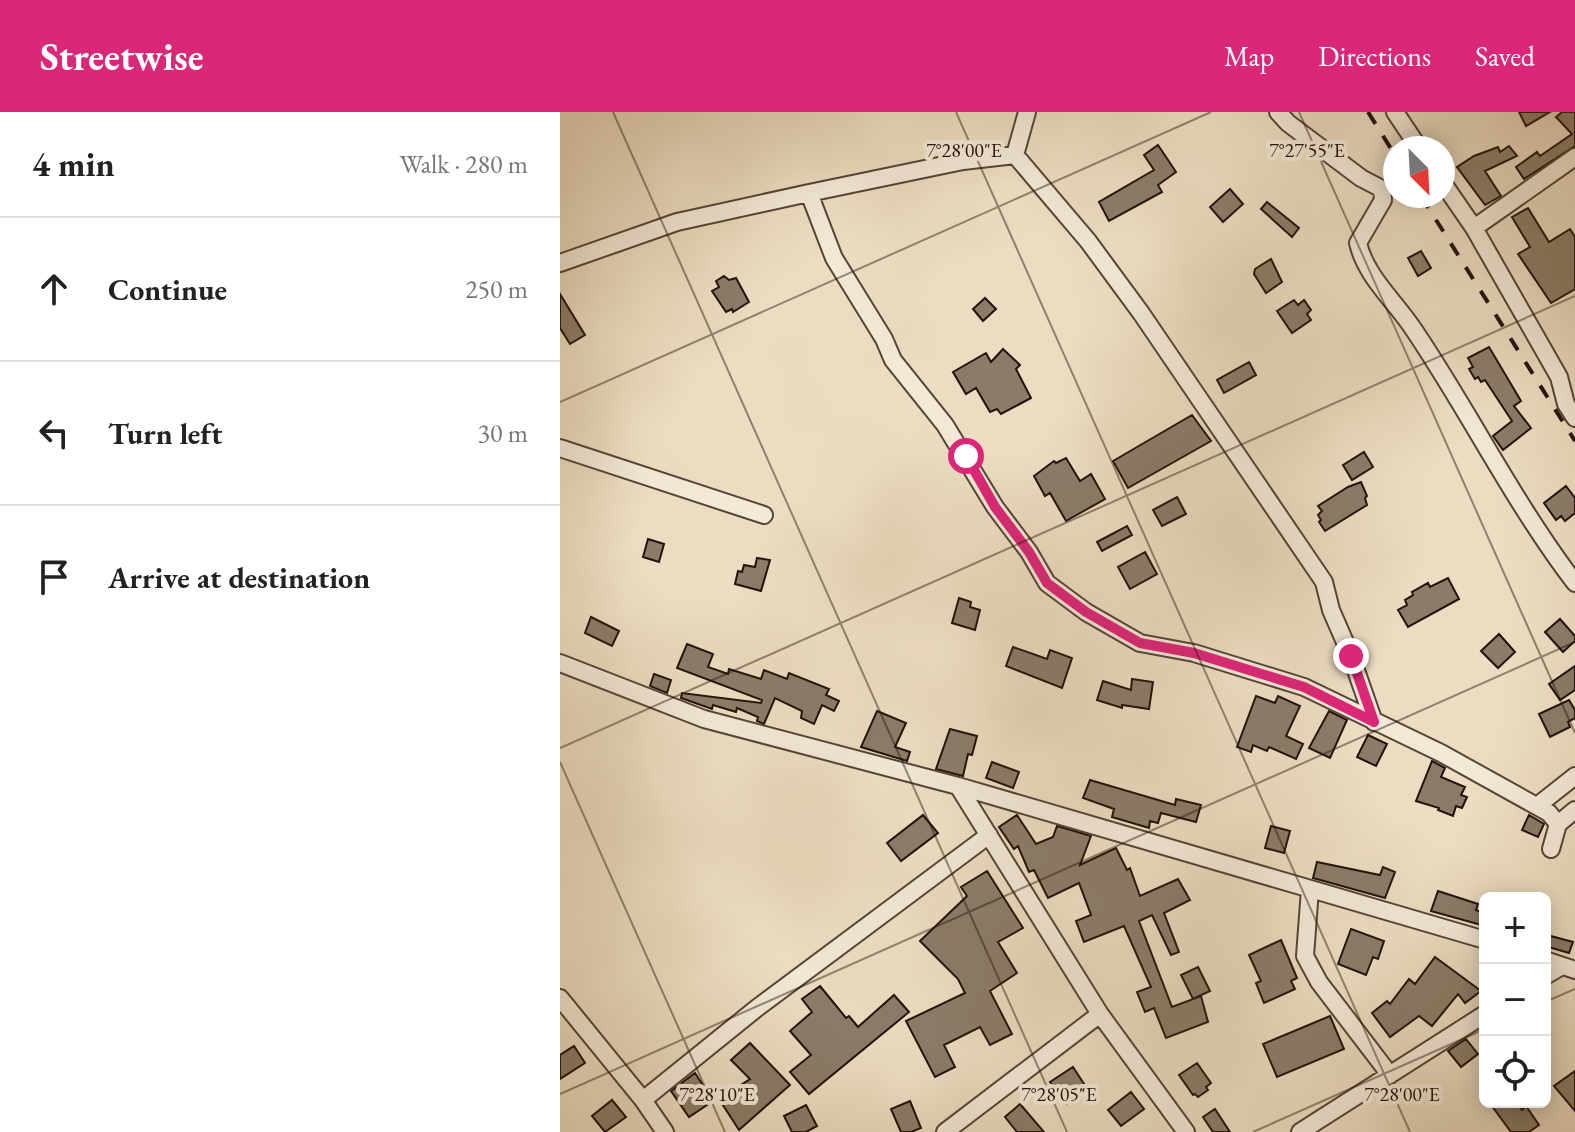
<!DOCTYPE html>
<html lang="en">
<head>
<meta charset="utf-8">
<style>
  body { margin:0; font-family:"EB Garamond",serif; background:#f2f2f2; color:#222 }
  .controls { position:absolute; right:24px; bottom:24px; display:grid; overflow:hidden; border-radius:12px; box-shadow:0 4px 20px #0003 }
  .controls button { width:72px; height:72px; display:grid; place-items:center; padding:0; border:0; border-bottom:2px solid #e0e0e0; background:#fff; color:#222; font:40px sans-serif }
  .compass { position:absolute; left:823px; top:24px; width:72px; height:72px; border-radius:50%; background:#fff; box-shadow:0 4px 20px #0003; rotate:156deg }
  .stop { position:absolute; width:24px; height:24px; margin:-18px; border:6px solid #db2777; border-radius:50%; background:#fff }
  .stop.end { background:#db2777; border-color:#fff; box-shadow:0 2px 8px #0008 }
  .list { margin:0; padding:0; list-style:none }
  h2 { display:flex; justify-content:space-between; align-items:center; height:104px; margin:0; padding:0 32px; font-size:34px }
  h2 small { font-size:26px; font-weight:400; color:#767676 }
  .list li { display:grid; grid-template-columns:52px 1fr auto; gap:24px; align-items:center; box-sizing:border-box; height:144px; padding:0 32px; border-top:2px solid #e0e0e0 }
  .list b { display:block; font-size:30px; white-space:nowrap }
  .list em { font-size:26px; font-style:normal; color:#767676 }
  .icon { flex:none; width:44px; height:44px; fill:none; stroke:currentColor; stroke-width:2; stroke-linecap:round; stroke-linejoin:round }
  .map { position:relative; flex:none; width:1015px; height:1020px; overflow:hidden }
  header { display:flex; align-items:center; gap:48px; box-sizing:border-box; height:112px; padding:0 40px; background:#db2777; color:#fff }
  header strong { font-size:38px }
  nav { display:flex; gap:44px; margin-inline-start:auto; font-size:28px }
  main { display:flex }
  aside { flex:1; background:#fff }
  .map>svg:first-child { display:block }
  .building { fill:#8b7c69; stroke:#221209; stroke-width:2 }
  .lines { fill:none; stroke-linecap:round; stroke-linejoin:round }
  .minor-casing { stroke:#544537; stroke-width:20 }
  .minor { stroke:#f3e9d7; stroke-width:16 }
  .rail { stroke:#221209; stroke-width:4; stroke-dasharray:14 14; stroke-linecap:butt }
  .route { stroke:#db2777; stroke-width:10 }
  .ticks { fill:none; stroke:#221209; stroke-width:2; stroke-opacity:0.45 }
  .ticks-label { font-size:20px; text-anchor:middle; fill:#221209; stroke:#f3e9d7; stroke-width:8; stroke-linejoin:round; paint-order:stroke }
</style>
</head>
<body>
<header>
<strong>Streetwise</strong>
<nav><a>Map</a><a>Directions</a><a>Saved</a></nav>
</header>
<main>
<aside>
<h2>4 min<small>Walk · 280 m</small></h2>
<ul class="list">
<li><svg class="icon" aria-label="ahead" viewBox="0 0 24 24"><path d="M12 20V5M6 11l6-6 6 6"/></svg><div><b>Continue</b></div><em>250 m</em></li>
<li><svg class="icon" aria-label="left" viewBox="0 0 24 24"><path d="M17 20v-9H6M10 6l-5 5 5 5"/></svg><div><b>Turn left</b></div><em>30 m</em></li>
<li><svg class="icon" aria-label="arrive" viewBox="0 0 24 24"><path d="M6 21V4h12l-3 4 3 4H6"/></svg><div><b>Arrive at destination</b></div></li>
</ul>
</aside>
<div class="map">
<svg width="1015" height="1020" viewBox="0 0 1015 1020">
  <rect width="100%" height="100%" fill="#ecddc2"/>
  <filter id="stains"><feTurbulence type="fractalNoise" baseFrequency=".0025" numOctaves="4"/><feColorMatrix values="0 0 0 0 .2 0 0 0 0 .09 0 0 0 0 .02 0 0 0 .5 -.17"/></filter>
  <radialGradient id="worn" r=".72"><stop offset=".6" stop-color="#630" stop-opacity="0"/><stop offset="1" stop-color="#630" stop-opacity=".3"/></radialGradient>
  <path class="building" d="M959 0H990L966 14Z
    M1002 0H1015V34L964 67 956 55 977 40 980 44 1012 22 996 5Z
    M598 33 616 60 598 73 602 80 549 109 539 90 594 58 584 43Z
    M949 34 957 44 925 59 941 84 925 93 897 55 914 44 938 35 940 40Z
    M670 77 683 92 663 110 650 95Z
    M707 90 739 116 732 125 701 97Z
    M968 96 989 130 1010 117 1015 125V177L991 191 958 142 970 135 952 105Z
    M861 139 871 156 858 164 848 146Z
    M711 147 722 170 706 181 694 162 695 157Z
    M164 164 169 168 176 166 189 190 173 200 172 197 166 200 152 179 159 175 156 169Z
    M0 182 25 223 10 232 0 216Z
    M425 186 436 197 423 209 413 197Z
    M734 188 738 193 744 188 751 198 747 202 751 208 732 221 717 199Z
    M929 235 961 289 954 294 971 316 943 338 933 324 952 309 925 268 921 270 918 265 915 267 909 257 913 255 908 246Z
    M443 237 460 253 456 257 471 286 441 302 437 297 430 300 416 276 406 282 393 260 426 241 431 250Z
    M689 250 696 263 664 281 657 268Z
    M632 303 651 329 568 376 553 349Z
    M804 340 813 355 792 368 783 353Z
    M506 346 520 369 531 362 545 387 506 409 490 381 485 384 474 364 494 349 496 351Z
    M801 370 807 384 805 386 807 393 765 419 759 410 761 408 758 403 762 399 758 394 788 375Z
    M1006 374 1015 386V401L1005 409 1001 404 996 408 984 391Z
    M617 385 626 402 602 414 593 398Z
    M567 414 572 423 542 439 537 430Z
    M88 427 104 432 99 450 83 445Z
    M585 440 597 462 570 477 558 455Z
    M197 446 210 448 201 479 175 472 178 459 182 460 184 453 195 455Z
    M888 466 899 487 848 515 838 498 847 493 845 488 853 483 852 480 868 471 870 475Z
    M399 486 411 490 410 495 420 498 415 518 392 511Z
    M31 505 59 519 52 534 25 521Z
    M1000 507 1015 524V529L1003 540 985 520Z
    M939 522 955 540 938 556 921 539Z
    M127 532 153 542 148 555 168 562 169 557 201 567 204 558 227 567 229 561 269 577 266 583 279 589 274 599 262 593 254 612 241 606 242 599 215 586 204 612 197 609 198 605 177 596 176 600 153 593 152 597 124 587 121 586 122 581 201 591 202 588 117 556Z
    M453 535 487 547 490 538 512 546 502 576 446 554Z
    M1015 554V578L1000 588 989 572Z
    M94 562 111 568 107 581 90 574Z
    M572 567 593 570 589 597 562 593V596L537 588 543 569 571 578Z
    M696 584 715 591 718 584 740 594 726 624 743 632 736 647 709 635 707 639 693 633 691 640 677 635Z
    M1009 588 1015 598V606L1008 610 1010 615 990 625 979 602Z
    M317 599 346 611 335 635 350 640 347 649 301 635Z
    M769 599 787 608 770 646 749 636Z
    M390 617 417 624 412 643 408 642 403 664 376 657Z
    M808 623 827 632 816 654 797 645Z
    M872 649 885 656 881 665 905 675 901 683 907 685 902 696 896 694 893 704 878 698 879 696 856 689Z
    M432 650 459 660 453 676 426 666Z
    M530 668 615 693 616 687 641 693 636 710 601 701 598 711 590 709 589 716 552 705 554 697 523 686Z
    M363 703 378 721 341 749 327 731Z
    M457 703 476 732 493 725 497 714 531 724 520 753 556 736 567 758 570 756 580 784 618 767 630 788 604 801 619 840 611 843 592 803 579 809 612 895 641 884 648 910 606 926 594 896 585 900 577 880 591 875 564 814 524 830 516 809 531 803 519 771 488 786 474 758 469 760 458 734 454 737 439 715Z
    M969 703 984 712 978 725 962 718Z
    M711 714 730 719 724 741 705 736Z
    M757 750 820 763 823 755 835 760 825 786 753 766Z
    M427 759 463 816 438 830 457 861 430 879 452 922 430 933 420 915 384 933 395 955 375 965 346 909 405 881 398 867 360 829 407 784 401 775Z
    M878 779 918 792 916 798 925 801V814L871 799Z
    M791 817 824 829 818 847 813 845 806 863 778 852Z
    M987 823 1013 830 1009 841 985 834Z
    M721 828 737 866 731 869 735 877 704 891 696 871 701 869 689 843Z
    M875 845 921 879 905 891 898 882 872 914 859 904 830 925 812 901 827 889 830 892 849 867 855 872Z
    M638 855 650 879 633 887 621 863Z
    M260 874 286 906 289 904 298 915 334 883 349 900 249 982 230 960 251 943 230 919 252 900 242 887Z
    M770 904 784 937 717 965 703 932Z
    M906 927 918 942 901 955 888 939Z
    M190 931 230 973 179 1018 159 987 190 967 171 948Z
    M14 934 25 951 0 967V943Z
    M637 951 651 971 646 975 648 978 638 985 635 982 633 983 619 963Z
    M513 955 528 978 506 992 490 970Z
    M1015 959V999L994 974Z
    M135 961 153 989 129 1005 111 979Z
    M571 980 584 997 561 1014 548 998Z
    M52 988 66 1005 45 1020 32 1004Z
    M350 989 361 1016 351 1020H341L331 997Z
    M929 990H956L962 998 966 994 979 1013 969 1020H951Z
    M460 992 484 1020H457L445 1005Z
    M246 993 257 1014 246 1020H232L224 1004Z
    M655 997 670 1020H653L643 1005Z"/>
  <g class="lines">
    <defs>
      <path id="minor" d="M718 0 728 11 801 66 822 77 823 88 798 131C806 165 835 189 854 218 910 301 954 391 1015 471
        M835 0 859 36
        M455 43 528 129 581 201 764 470 771 498 791 544 814 610
        M455 43 467 0
        M883 71 914 116 999 265 1006 292 1015 306
        M249 81 403 49 455 43
        M914 116 1015 45
        M0 151 117 110 249 81 274 146 324 227 333 248 385 313 435 395 469 440 487 471 526 500 580 531 634 541 744 575 881 641 989 701 998 712 991 737
        M0 336 204 403
        M0 551 144 607 398 674 925 828
        M398 674 540 902 626 1020
        M977 694 1015 664
        M998 712 1015 698
        M750 777 745 844 759 870 830 963
        M985 848 1015 858
        M985 864 1002 854
        M0 886 83 988 105 1020
        M83 988 197 896 429 723
        M385 1020 540 902
        M740 1020 925 902"/>
    </defs>
    <use href="#minor" class="minor-casing"/>
    <use href="#minor" class="minor"/>
    <path class="rail" d="M808 0 835 43
      M861 84 1015 329"/>
  </g>
  <g class="lines">
    <path class="route" d="M406 344 435 395 469 440 487 471 526 500 580 531 634 541 744 575 814 610 791 544"/>
  </g>
  <path class="ticks" d="M53 0 507 1020M396 0 850 1020M739 0 1015 621M0 290 651 0M0 636 1015 184M0 650 165 1020M985 890 1015 877M0 982 1015 530M693 1020 925 917"/>
  <g class="ticks-label">
    <text x="404" y="45">7°28'00"E</text>
    <text x="747" y="45">7°27'55"E</text>
    <text x="157" y="989">7°28'10"E</text>
    <text x="499" y="989">7°28'05"E</text>
    <text x="842" y="989">7°28'00"E</text>
  </g>
  <rect width="100%" height="100%" filter="url(#stains)"/>
  <rect width="100%" height="100%" fill="url(#worn)"/>
</svg>
<div class="controls">
<button>+</button>
<button>−</button>
<button><svg class="icon" aria-label="locate" viewBox="0 0 24 24"><circle cx="12" cy="12" r="6"/><path d="M12 2v4M12 18v4M2 12h4M18 12h4"/></svg></button>
</div>
<svg class="compass" viewBox="-18 -18 36 36"><path d="M0-13l5 13h-10z" fill="#e53935"/><path d="M0 13l5-13h-10z" fill="#767676"/></svg>
<div class="stop" style="left:406px;top:344px"></div>
<div class="stop end" style="left:791px;top:544px"></div>
</div>
</main>
</body>
</html>
